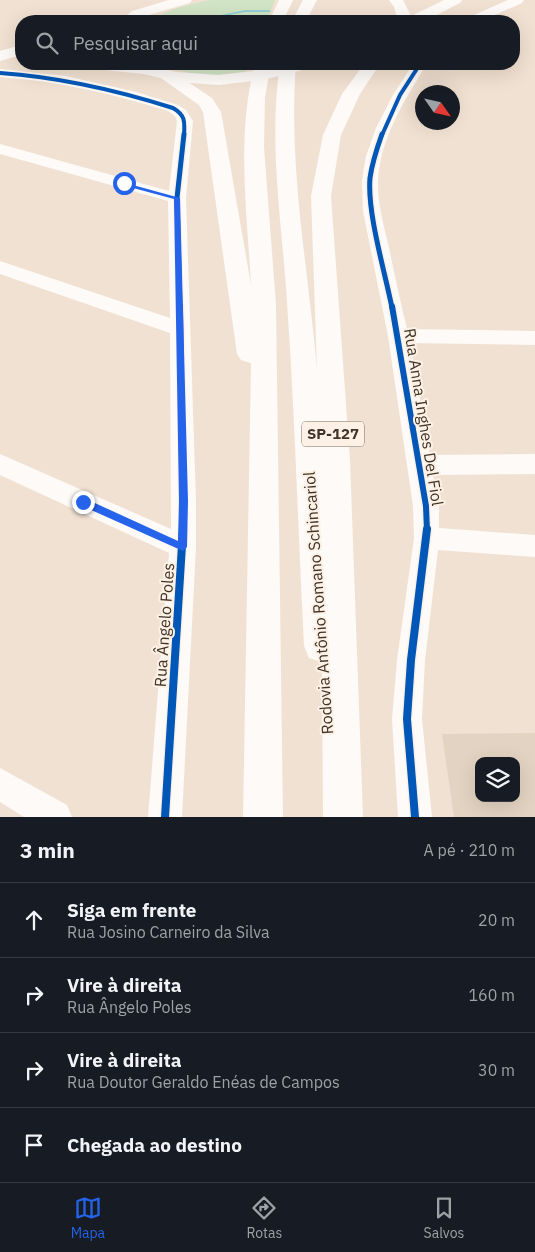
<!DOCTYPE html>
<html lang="pt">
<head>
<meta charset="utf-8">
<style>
  body { margin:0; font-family:"IBM Plex Sans",sans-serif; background:#242831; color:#f1f3f6 }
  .controls { position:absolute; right:15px; bottom:15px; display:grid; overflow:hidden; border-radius:10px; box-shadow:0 5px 20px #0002 }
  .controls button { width:45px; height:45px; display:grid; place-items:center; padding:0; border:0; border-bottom:1px solid #363941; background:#171b24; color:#f1f3f6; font:25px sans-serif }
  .compass { position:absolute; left:415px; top:85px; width:45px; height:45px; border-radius:50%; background:#171b24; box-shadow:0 5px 20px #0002; rotate:124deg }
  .stop { position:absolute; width:15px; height:15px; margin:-11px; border:4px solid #2563eb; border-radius:50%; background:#fff }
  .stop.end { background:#2563eb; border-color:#fff; box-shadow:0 1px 5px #0008 }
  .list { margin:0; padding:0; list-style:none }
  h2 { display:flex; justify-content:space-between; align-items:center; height:65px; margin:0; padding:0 20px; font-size:21px }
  h2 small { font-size:16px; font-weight:400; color:#9ea1a6 }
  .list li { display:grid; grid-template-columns:32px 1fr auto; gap:15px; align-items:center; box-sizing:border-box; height:75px; padding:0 20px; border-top:1px solid #363941 }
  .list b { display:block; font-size:19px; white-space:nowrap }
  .list p { margin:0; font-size:16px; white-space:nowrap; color:#9ea1a6 }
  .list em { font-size:16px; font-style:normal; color:#9ea1a6 }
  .icon { flex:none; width:28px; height:28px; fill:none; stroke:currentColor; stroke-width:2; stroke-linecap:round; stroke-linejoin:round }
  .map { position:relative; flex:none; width:535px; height:817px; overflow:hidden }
  .search { position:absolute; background:#171b24; box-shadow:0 5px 20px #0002; left:15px; right:15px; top:15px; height:55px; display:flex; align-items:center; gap:12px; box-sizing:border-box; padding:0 18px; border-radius:20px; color:#9ea1a6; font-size:19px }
  .sheet { height:365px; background:#171b24 }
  nav { display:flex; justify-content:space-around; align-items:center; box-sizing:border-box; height:70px; border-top:1px solid #363941; background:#171b24; font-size:14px; color:#9ea1a6 }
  nav a { display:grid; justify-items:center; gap:2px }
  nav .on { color:#2563eb }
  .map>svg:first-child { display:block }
  .industrial { fill:#e3d3c2; fill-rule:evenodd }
  .green { fill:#d1e4c5 }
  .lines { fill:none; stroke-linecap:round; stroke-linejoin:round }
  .stream { fill:#92d0d3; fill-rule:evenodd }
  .minor { fill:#fdfaf8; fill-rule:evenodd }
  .major { fill:#fdfaf8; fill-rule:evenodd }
  .highway { fill:#fdfaf8; fill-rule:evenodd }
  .cycleway-far3-casing { stroke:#fdf1e6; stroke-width:5.5 }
  .cycleway-far2-casing { stroke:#fdf1e6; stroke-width:8 }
  .cycleway-far1-casing { stroke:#fdf1e6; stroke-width:9 }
  .cycleway-casing { stroke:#fdf1e6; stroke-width:11 }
  .cycleway-far3 { stroke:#0057b8; stroke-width:4 }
  .cycleway-far2 { stroke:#0057b8; stroke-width:5 }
  .cycleway-far1 { stroke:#0057b8; stroke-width:6 }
  .cycleway { stroke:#0057b8; stroke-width:8 }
  .route { fill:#2563eb }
  .labels { text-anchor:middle; stroke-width:4; stroke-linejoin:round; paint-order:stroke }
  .shield { fill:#fdf1e6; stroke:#796d62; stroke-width:1 }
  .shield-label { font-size:15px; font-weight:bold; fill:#403429 }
  .street-label { font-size:16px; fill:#403429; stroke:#fdf1e6 }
</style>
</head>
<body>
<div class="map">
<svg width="535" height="817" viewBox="0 0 535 817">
  <rect width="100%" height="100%" fill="#f1e1d2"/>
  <path class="industrial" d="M535 733V817H454L442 734ZM479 761H516V798H479Z"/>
  <path class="green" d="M209 0H275L267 21H147L177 8Z
    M153 64H248L244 72 203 76Z"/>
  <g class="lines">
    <path class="stream" d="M245 10H269L271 11 269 12H245L199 21H193Z
      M345 19H391L393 20 391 21H344V19Z"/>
    <path class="minor" d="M508 0H524L522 3 481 21H465L467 18Z
      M413 64H427C405 99 381 137 378 179 377 200 383 223 388 243 394 272 400 300 407 329L535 331V345L410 343 430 455 535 454V474L433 475 439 506V528L535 535V557L438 550 425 660 422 719 432 817H398L392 719 397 660 414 538 413 506 388 336 363 211 362 180 366 156 376 128 393 95Z
      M0 69 66 76 136 92 178 105 186 110 193 121 186 198 196 501V547L182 817H148L169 553 0 475V454L171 529 170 333 0 274V261L170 318 168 201 0 154V144L169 191 177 121 175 116 168 111C113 94 58 81 0 77Z
      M0 768 67 805 72 817H24L0 802Z"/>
    <path class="major" d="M169 0H192L190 3 142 17 138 21H121L132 11Z
      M389 0H403L411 16 444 0H462L460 3 425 21H398L394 7Z
      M21 45V55L0 61V51Z
      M86 64H148L176 72 219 75 262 70 287 64H313L311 68 262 80 219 85 176 82 144 74 94 69 88 68Z"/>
    <path class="highway" d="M279 0H293L283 21H269Z
      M303 0H317L306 21H292Z
      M255 64H271L265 97 264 147 276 305 283 817H243L251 363 241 360 237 354 203 112 199 105 158 76 161 72H173L212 98 221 112 251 285C247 212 236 135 255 64Z
      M280 64H296C288 166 308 267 317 369L311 196 323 135 342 94 364 64H380L360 94 341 135 331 196 350 460 363 817H323L322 662 309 658 304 646C298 531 295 416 287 302 282 223 268 143 280 64Z"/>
    <defs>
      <path id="cycleway-far3" d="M0 73C59 77 116 90 173 108 185 115 185 121 184 135
        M382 135 400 95 420 64"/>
      <path id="cycleway-far2" d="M382 134C377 148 372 163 370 178 367 213 385 272 392 308
        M180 308 177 198 184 134"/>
      <path id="cycleway-far1" d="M180 306 183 531
        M392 306 426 506 427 531"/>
      <path id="cycleway" d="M165 817 183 529
        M415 817 407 719 411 660 427 529"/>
    </defs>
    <use href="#cycleway-far3" class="cycleway-far3-casing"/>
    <use href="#cycleway-far2" class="cycleway-far2-casing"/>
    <use href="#cycleway-far1" class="cycleway-far1-casing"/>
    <use href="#cycleway" class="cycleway-casing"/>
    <use href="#cycleway-far3" class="cycleway-far3"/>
    <use href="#cycleway-far2" class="cycleway-far2"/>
    <use href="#cycleway-far1" class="cycleway-far1"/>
    <use href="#cycleway" class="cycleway"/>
  </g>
  <path class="route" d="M122 182 180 198 188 501 187 547 183 551 80 505 79 502 83 498 86 499 178 541 179 501 174 199 122 185Z"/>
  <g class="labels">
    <rect class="shield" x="302" y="421.5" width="62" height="25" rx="4"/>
    <g class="shield-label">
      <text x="333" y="439">SP-127</text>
    </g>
    <g class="street-label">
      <text transform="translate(424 417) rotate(81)" y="6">Rua Anna Inghes Del Fiol</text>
      <text transform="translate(318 603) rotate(-94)" y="6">Rodovia Antônio Romano Schincariol</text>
      <text transform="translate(164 625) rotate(-86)" y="6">Rua Ângelo Poles</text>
    </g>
  </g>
</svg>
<div class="controls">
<button><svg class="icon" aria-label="layers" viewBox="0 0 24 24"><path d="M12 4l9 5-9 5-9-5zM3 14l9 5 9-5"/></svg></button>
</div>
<svg class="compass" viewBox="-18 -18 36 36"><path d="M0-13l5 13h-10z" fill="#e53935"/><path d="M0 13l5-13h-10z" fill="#9ea1a6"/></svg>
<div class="stop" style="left:124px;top:183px"></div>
<div class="stop end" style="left:83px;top:502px"></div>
<div class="search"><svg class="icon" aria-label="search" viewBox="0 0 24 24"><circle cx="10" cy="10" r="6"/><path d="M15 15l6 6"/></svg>Pesquisar aqui</div>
</div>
<section class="sheet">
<h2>3 min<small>A pé · 210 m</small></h2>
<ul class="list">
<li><svg class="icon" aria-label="ahead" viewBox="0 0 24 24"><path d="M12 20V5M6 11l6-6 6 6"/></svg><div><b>Siga em frente</b><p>Rua Josino Carneiro da Silva</p></div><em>20 m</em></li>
<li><svg class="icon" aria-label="right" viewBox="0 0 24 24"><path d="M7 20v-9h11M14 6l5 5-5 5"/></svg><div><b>Vire à direita</b><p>Rua Ângelo Poles</p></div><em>160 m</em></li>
<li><svg class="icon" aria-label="right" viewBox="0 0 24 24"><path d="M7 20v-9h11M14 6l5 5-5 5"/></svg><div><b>Vire à direita</b><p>Rua Doutor Geraldo Enéas de Campos</p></div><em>30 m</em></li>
<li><svg class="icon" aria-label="arrive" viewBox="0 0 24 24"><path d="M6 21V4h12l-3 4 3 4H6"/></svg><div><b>Chegada ao destino</b></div></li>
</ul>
</section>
<nav>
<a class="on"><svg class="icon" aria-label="map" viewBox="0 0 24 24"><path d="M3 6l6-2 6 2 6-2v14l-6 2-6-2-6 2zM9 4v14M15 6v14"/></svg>Mapa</a>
<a><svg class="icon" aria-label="directions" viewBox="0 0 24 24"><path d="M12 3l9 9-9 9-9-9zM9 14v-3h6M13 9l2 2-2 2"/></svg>Rotas</a>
<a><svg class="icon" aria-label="saved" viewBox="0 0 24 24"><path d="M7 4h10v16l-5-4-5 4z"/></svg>Salvos</a>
</nav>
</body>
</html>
